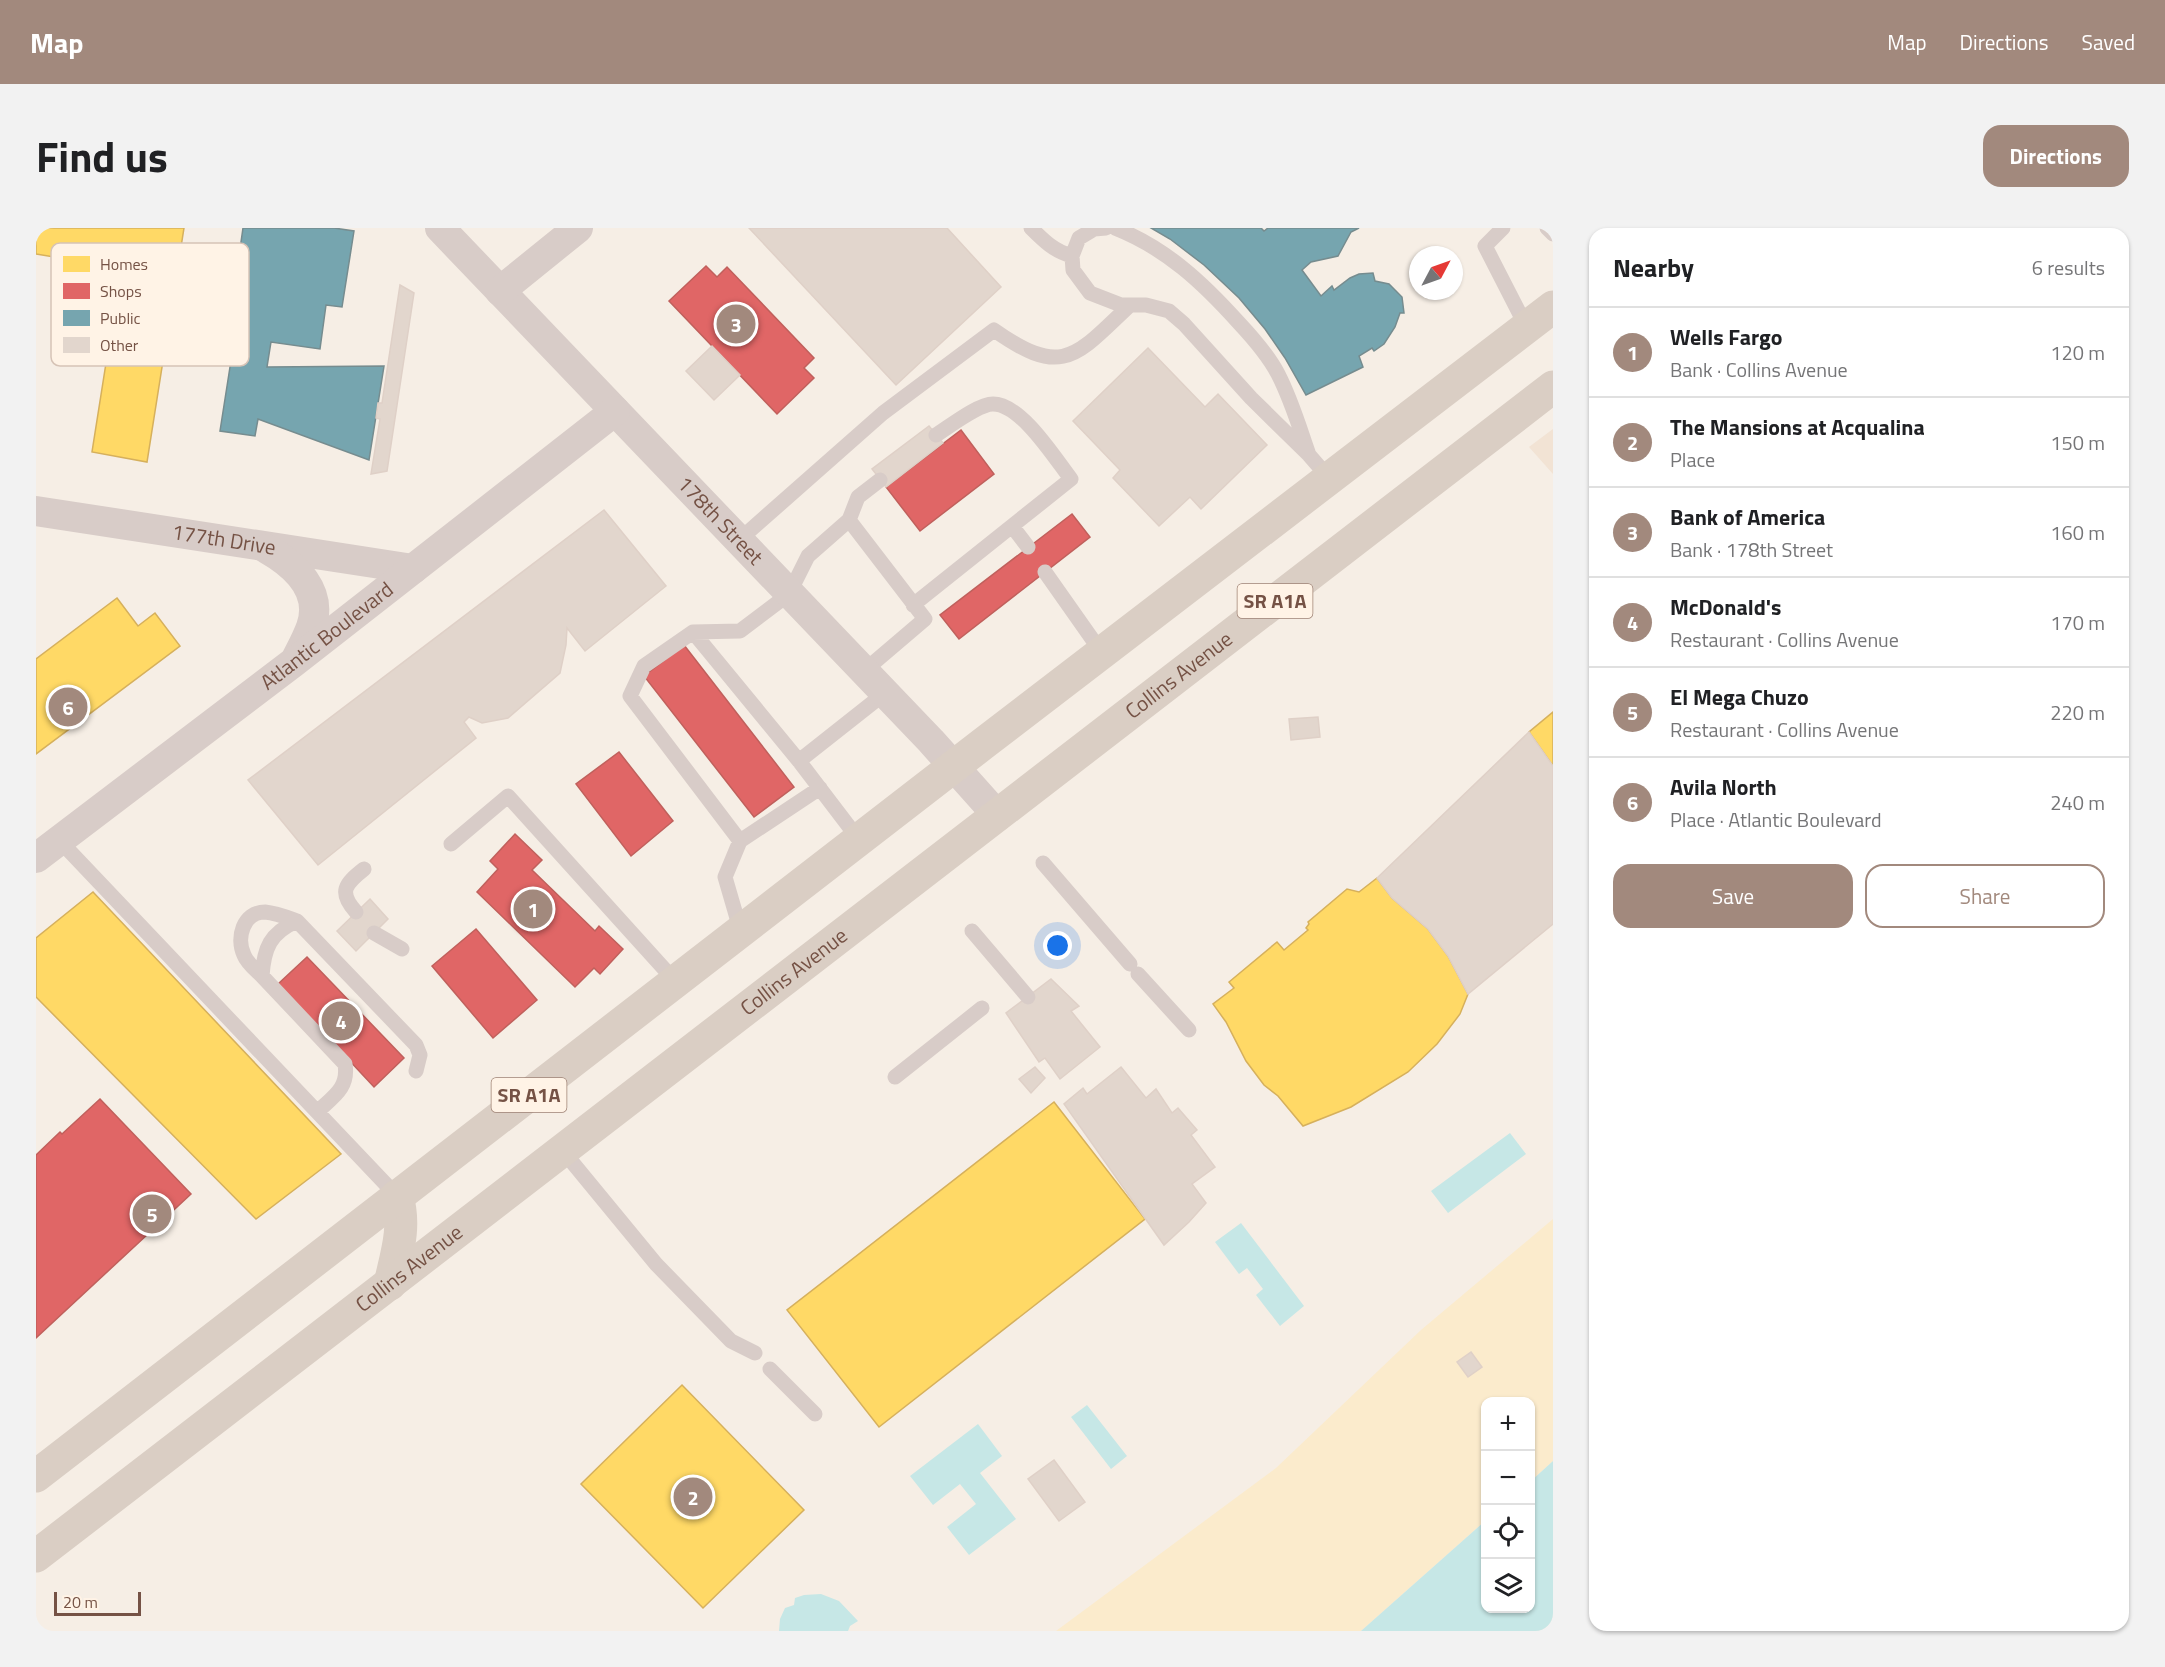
<!DOCTYPE html>
<html lang="en">
<head>
<meta charset="utf-8">
<style>
  body { margin:0; font-family:"Titillium Web",sans-serif; background:#f2f2f2; color:#202124 }
  .controls { position:absolute; right:18px; bottom:18px; display:grid; overflow:hidden; border-radius:12px; box-shadow:0 2px 4px #0004 }
  .controls button { width:54px; height:54px; display:grid; place-items:center; padding:0; border:0; border-bottom:2px solid #e0e0e0; background:#fff; color:#202124; font:30px sans-serif }
  .compass { position:absolute; left:1373px; top:18px; width:54px; height:54px; border-radius:50%; background:#fff; box-shadow:0 2px 4px #0004; rotate:49deg }
  .scale { position:absolute; left:18px; bottom:15px; width:87px; box-sizing:border-box; padding-left:6px; border:3px solid #755245; border-top:0; font-size:16px; line-height:21px; white-space:nowrap; color:#755245; -webkit-text-stroke:4px #fff3e6; paint-order:stroke }
  .you { position:absolute; left:1022px; top:718px; width:21px; height:21px; margin:-15px; border:4px solid #fff; border-radius:50%; background:#1a73e8; box-shadow:0 0 0 9px #1a73e833 }
  .badge { display:grid; place-items:center; width:39px; height:39px; border-radius:50%; background:#a2897d; color:#fff; font-size:20px; font-weight:700 }
  .pin { position:absolute; translate:-50% -50%; border:3px solid #fff; box-shadow:0 2px 6px #0006 }
  .list { margin:0; padding:0; list-style:none }
  h2 { display:flex; justify-content:space-between; align-items:center; height:78px; margin:0; padding:0 24px; font-size:26px }
  h2 small { font-size:20px; font-weight:400; color:#757577 }
  .list li { display:grid; grid-template-columns:39px 1fr auto; gap:18px; align-items:center; box-sizing:border-box; height:90px; padding:0 24px; border-top:2px solid #e0e0e0 }
  .list b { display:block; font-size:22px; white-space:nowrap }
  .list p { margin:0; font-size:20px; white-space:nowrap; color:#757577 }
  .list em { font-size:20px; font-style:normal; color:#757577 }
  .actions { display:flex; gap:12px; padding:18px 24px }
  .actions a { flex:1; padding:14px 0; border:2px solid #a2897d; border-radius:18px; text-align:center; font-size:21px; color:#a2897d }
  .actions .main { background:#a2897d; color:#fff }
  .icon { flex:none; width:33px; height:33px; fill:none; stroke:currentColor; stroke-width:2; stroke-linecap:round; stroke-linejoin:round }
  .map { position:relative; flex:none; width:1517px; height:1403px; overflow:hidden; border-radius:18px }
  header { display:flex; align-items:center; gap:36px; box-sizing:border-box; height:84px; padding:0 30px; background:#a2897d; color:#fff }
  header strong { font-size:28px }
  nav { display:flex; gap:33px; margin-inline-start:auto; font-size:21px }
  .intro { display:flex; align-items:center; justify-content:space-between; box-sizing:border-box; height:144px; padding:0 36px }
  h1 { margin:0; font-size:42px }
  .button { padding:15px 27px; border-radius:18px; background:#a2897d; color:#fff; font-size:21px; font-weight:700 }
  main { display:flex; gap:36px; padding:0 36px }
  aside { flex:1; background:#fff; border-radius:18px; box-shadow:0 2px 4px #0004 }
  .map>svg:first-child { display:block }
  .residential { fill:#f2e3d4 }
  .sand { fill:#fbebcc }
  .water { fill:#c6e7e6 }
  .homes { fill:#ffd966; stroke:#d6b05c; stroke-width:1.5 }
  .shops { fill:#e06666; stroke:#c0605c; stroke-width:1.5 }
  .public { fill:#76a5af; stroke:#768c8f; stroke-width:1.5 }
  .building { fill:#e2d6cd; stroke:#dfd0c7; stroke-width:1.5 }
  .lines { fill:none; stroke-linecap:round; stroke-linejoin:round }
  .lane { stroke:#d8ccc8; stroke-width:15 }
  .street { stroke:#d8ccc8; stroke-width:30 }
  .primary { stroke:#dacec4; stroke-width:33 }
  .labels { text-anchor:middle; stroke-width:6; stroke-linejoin:round; paint-order:stroke }
  .shield { fill:#fff3e6; stroke:#9e8275; stroke-width:1.5 }
  .shield-label { font-size:20px; font-weight:bold; fill:#755245 }
  .street-label { font-size:21px; fill:#755245; stroke:#fff3e6 }
  .key { fill:#fff3e6; stroke:#d6c3b6; stroke-width:1.5 }
  .key-label { font-size:16px; fill:#755245 }
</style>
</head>
<body>
<header>
<strong>Map</strong>
<nav><a>Map</a><a>Directions</a><a>Saved</a></nav>
</header>
<div class="intro"><h1>Find us</h1><a class="button">Directions</a></div>
<main>
<div class="map">
<svg width="1517" height="1403" viewBox="0 0 1517 1403">
  <rect width="100%" height="100%" fill="#f6eee5"/>
  <path class="residential" d="M1517 201V246L1493 219Z"/>
  <path class="sand" d="M1517 991V1233L1495 1253 1494 1174H1450L1449 1293 1325 1403H1020L1240 1240 1385 1102Z"/>
  <path class="water" d="M1474 905 1490 926 1412 985 1395 963Z
    M1205 995 1268 1078 1244 1098 1220 1067 1227 1061 1211 1040 1203 1046 1179 1014Z
    M1051 1177 1091 1228 1075 1241 1035 1189Z
    M942 1196 966 1228 944 1245 980 1291 933 1327 911 1299 940 1276 924 1256 897 1277 874 1248Z
    M1517 1233V1403H1325L1449 1293 1450 1380H1494L1495 1253Z
    M785 1366 803 1373 822 1393 814 1398 812 1403H743L744 1391 749 1380 758 1377 759 1370 768 1367Z"/>
  <path class="homes" d="M0 0H148L111 234 56 224 85 40 0 26Z
    M81 370 102 398 119 385 144 418 0 526V431Z
    M1517 484V538L1493 504Z
    M1341 650 1356 670 1392 701 1412 728 1432 766 1424 786 1401 816 1372 844 1315 879 1267 898 1242 868 1228 857 1210 833 1190 794 1177 776 1198 760 1193 754 1241 714 1248 722 1272 702 1270 700 1273 696 1272 694 1311 661 1323 664Z
    M57 664 305 926 220 991 0 769V710Z
    M1018 874 1109 991 843 1199 751 1082Z
    M646 1157 768 1282 667 1380 545 1256Z"/>
  <path class="shops" d="M670 38 681 49 691 39 778 130 768 140 778 150 741 186 633 73Z
    M925 202 958 246 884 303 850 259Z
    M1036 286 1054 309 923 411 904 387Z
    M648 417 758 559 718 589 608 448Z
    M583 524 637 593 595 628 540 556Z
    M479 606 506 632 496 642 559 703 563 698 587 721 564 746 558 740 539 759 441 664 462 641 454 633Z
    M440 701 501 772 457 810 396 738Z
    M271 729 368 830 338 859 242 756Z
    M64 871 155 966 0 1110V927L24 904 26 906Z"/>
  <path class="public" d="M207 0H298L318 3 306 79 290 77 284 121 235 114 231 139 348 138 333 232 222 191 219 208 184 203 199 107 182 104 190 55 199 56Z
    M1115 0H1225L1228 3 1232 0H1323L1315 4 1302 28 1275 34 1266 42 1285 68 1296 58 1298 62 1314 50 1323 46 1337 45 1339 53 1353 56 1366 69 1368 85H1364L1359 99 1348 116 1338 123 1336 120 1323 128 1327 139 1270 167 1249 130 1229 101 1203 70 1168 37 1134 11Z"/>
  <path class="building" d="M713 0H911L965 59 860 157Z
    M364 57 378 65 351 243 335 246 344 191 340 190 342 175H346Z
    M676 118 704 147 678 172 650 143Z
    M1112 120 1169 179 1182 166 1231 217 1165 281 1154 269 1123 298 1077 250 1084 242 1037 193Z
    M893 198 907 215 850 259 836 241Z
    M568 282 630 358 549 423 531 400 530 417 524 445 472 490 446 495 433 489 428 494 440 510 282 637 212 552Z
    M1282 489 1284 509 1255 512 1253 491Z
    M1493 504 1517 538V696L1432 766 1412 728 1392 701 1356 670 1341 650Z
    M334 671 352 691 320 723 301 703Z
    M1015 751 1043 778 1035 783 1064 819 1024 851 1009 830 1003 834 970 785Z
    M999 839 1009 850 995 865 983 851Z
    M1085 839 1110 870 1120 861 1136 885 1142 880 1161 902 1155 907 1179 939 1156 956 1170 975 1153 994 1128 1017 1028 876 1047 860 1051 866Z
    M1435 1124 1446 1139 1432 1149 1421 1134Z
    M1018 1232 1049 1274 1023 1293 992 1251Z"/>
  <g class="lines">
    <path class="lane" d="M995 0C1008 13 1018 23 1036 28
      M1070 0 1058 1 1043 10 1036 28 1037 42 1054 65 1085 77H1110L1133 83 1148 96 1215 170 1273 227 1293 250
      M1079 0C1130 20 1167 55 1203 95 1218 111 1232 127 1242 146 1255 171 1263 198 1272 224
      M1467 0 1449 18 1491 100
      M1511 0 1517 6
      M900 207C913 199 942 176 957 176 985 176 1018 229 1035 251L976 298
      M813 292 822 269 844 252
      M702 313 847 185 958 102C1027 151 1040 128 1094 77
      M1009 344 1066 425
      M877 377 976 298 992 319
      M657 404 763 533 824 613
      M763 533 849 465
      M23 612 361 968
      M704 613 594 468 608 438 657 404 704 403 753 366 772 328 813 292 889 391 828 443
      M415 616 472 568 640 754
      M1007 635 1094 736
      M320 684C302 664 309 656 328 641
      M936 703 992 769
      M705 704 689 649 704 613 784 560
      M338 705 366 721
      M1102 746 1153 802
      M226 748C220 742 211 735 208 727 200 710 207 684 229 684 240 685 250 689 261 693
      M859 849 946 780
      M282 883C297 869 313 860 309 836L226 748C228 720 234 705 261 693L380 817 384 827 380 843
      M527 923 620 1036 695 1113 719 1125
      M734 1141 779 1186"/>
    <g class="street">
      <path id="s1" d="M404 0 895 513 962 588"/>
      <path d="M464 63 542 0"/>
      <path id="s2" d="M0 283 377 341"/>
      <path d="M231 321C259 337 288 363 275 399 271 410 266 419 261 429"/>
      <path id="s3" d="M0 630 258 434 579 183"/>
    </g>
    <g class="primary">
      <path d="M354 1056C361 1025 370 999 361 968"/>
      <path d="M0 1248 948 515 1517 79"/>
      <path id="s4" d="M0 1328 1517 159"/>
    </g>
  </g>
  <g class="labels">
    <g class="shield">
      <rect x="1201.5" y="356" width="75" height="34" rx="4.5"/>
      <rect x="455.5" y="850" width="75" height="34" rx="4.5"/>
    </g>
    <g class="shield-label">
      <text x="1239" y="380">SR A1A</text>
      <text x="493" y="874">SR A1A</text>
    </g>
    <g class="street-label">
      <text dy="7" stroke="none"><textPath href="#s1" startOffset="405">178th Street</textPath></text>
      <text dy="7" stroke="none"><textPath href="#s2" startOffset="190">177th Drive</textPath></text>
      <text dy="7" stroke="none"><textPath href="#s3" startOffset="366">Atlantic Boulevard</textPath></text>
      <text dy="7" stroke="none"><textPath href="#s4" startOffset="1443">Collins Avenue</textPath></text>
      <text dy="7" stroke="none"><textPath href="#s4" startOffset="957">Collins Avenue</textPath></text>
      <text dy="7" stroke="none"><textPath href="#s4" startOffset="471">Collins Avenue</textPath></text>
    </g>
  </g>
  <rect x="15" y="15" width="198" height="123" rx="9" class="key"/>
  <rect x="27" y="28" width="27" height="16" fill="#ffd966"/>
  <rect x="27" y="55" width="27" height="16" fill="#e06666"/>
  <rect x="27" y="82" width="27" height="16" fill="#76a5af"/>
  <rect x="27" y="109" width="27" height="16" fill="#e2d6cd"/>
  <g class="key-label">
    <text x="64" y="42">Homes</text>
    <text x="64" y="69">Shops</text>
    <text x="64" y="96">Public</text>
    <text x="64" y="123">Other</text>
  </g>
</svg>
<div class="controls">
<button>+</button>
<button>−</button>
<button><svg class="icon" aria-label="locate" viewBox="0 0 24 24"><circle cx="12" cy="12" r="6"/><path d="M12 2v4M12 18v4M2 12h4M18 12h4"/></svg></button>
<button><svg class="icon" aria-label="layers" viewBox="0 0 24 24"><path d="M12 4l9 5-9 5-9-5zM3 14l9 5 9-5"/></svg></button>
</div>
<svg class="compass" viewBox="-18 -18 36 36"><path d="M0-13l5 13h-10z" fill="#e53935"/><path d="M0 13l5-13h-10z" fill="#757577"/></svg>
<div class="scale">20 m</div>
<div class="you"></div>
<div class="pin badge" style="left:497px;top:681px">1</div>
<div class="pin badge" style="left:657px;top:1269px">2</div>
<div class="pin badge" style="left:700px;top:96px">3</div>
<div class="pin badge" style="left:305px;top:793px">4</div>
<div class="pin badge" style="left:116px;top:986px">5</div>
<div class="pin badge" style="left:32px;top:479px">6</div>
</div>
<aside>
<h2>Nearby<small>6 results</small></h2>
<ul class="list">
<li><span class="badge">1</span><div><b>Wells Fargo</b><p>Bank · Collins Avenue</p></div><em>120 m</em></li>
<li><span class="badge">2</span><div><b>The Mansions at Acqualina</b><p>Place</p></div><em>150 m</em></li>
<li><span class="badge">3</span><div><b>Bank of America</b><p>Bank · 178th Street</p></div><em>160 m</em></li>
<li><span class="badge">4</span><div><b>McDonald's</b><p>Restaurant · Collins Avenue</p></div><em>170 m</em></li>
<li><span class="badge">5</span><div><b>El Mega Chuzo</b><p>Restaurant · Collins Avenue</p></div><em>220 m</em></li>
<li><span class="badge">6</span><div><b>Avila North</b><p>Place · Atlantic Boulevard</p></div><em>240 m</em></li>
</ul>
<div class="actions"><a class="main">Save</a><a>Share</a></div>
</aside>
</main>
</body>
</html>
